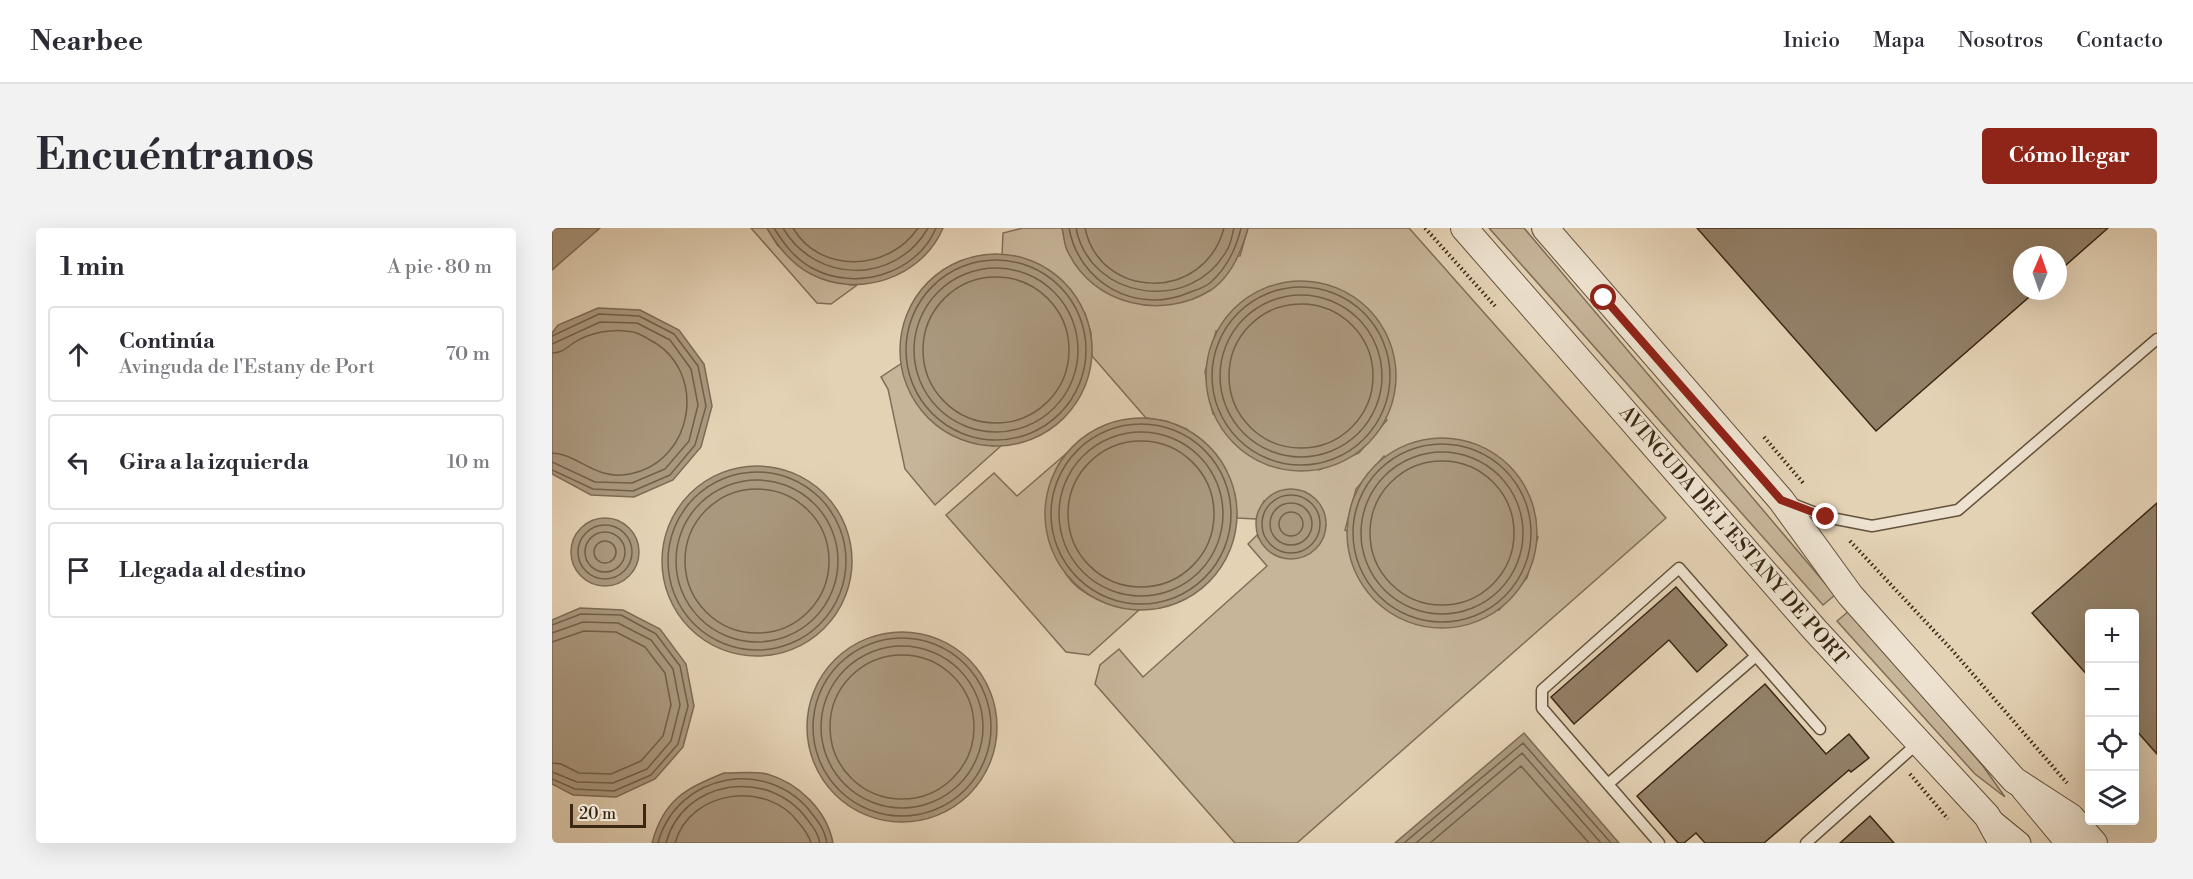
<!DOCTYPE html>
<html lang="es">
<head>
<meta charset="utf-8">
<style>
  body { margin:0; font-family:"Libre Bodoni",serif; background:#f2f2f3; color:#2b2b33 }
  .controls { position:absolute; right:18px; bottom:18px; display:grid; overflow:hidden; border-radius:6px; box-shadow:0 6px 24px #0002 }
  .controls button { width:54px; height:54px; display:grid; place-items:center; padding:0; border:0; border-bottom:2px solid #e1e1e2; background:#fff; color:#2b2b33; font:30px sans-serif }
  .compass { position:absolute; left:1461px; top:18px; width:54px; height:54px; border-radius:50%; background:#fff; box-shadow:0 6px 24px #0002; rotate:2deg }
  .scale { position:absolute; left:18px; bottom:15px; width:76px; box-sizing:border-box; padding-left:6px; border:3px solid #3a2714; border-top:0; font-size:16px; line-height:21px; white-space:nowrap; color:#3a2714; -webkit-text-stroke:4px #ede2cf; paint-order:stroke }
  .stop { position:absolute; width:18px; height:18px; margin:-14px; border:4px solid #8f2418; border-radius:50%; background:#fff }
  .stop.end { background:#8f2418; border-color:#fff; box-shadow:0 2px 6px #0008 }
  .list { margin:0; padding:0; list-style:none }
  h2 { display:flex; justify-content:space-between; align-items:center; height:78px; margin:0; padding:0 24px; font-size:26px }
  h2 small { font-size:20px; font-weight:400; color:#7c7c81 }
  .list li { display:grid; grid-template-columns:39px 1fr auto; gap:18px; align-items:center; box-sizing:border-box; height:96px; margin:0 12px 12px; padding:0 12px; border:2px solid #e1e1e2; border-radius:6px }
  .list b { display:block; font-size:22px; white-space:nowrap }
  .list p { margin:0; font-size:20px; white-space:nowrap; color:#7c7c81 }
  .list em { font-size:20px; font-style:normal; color:#7c7c81 }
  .icon { flex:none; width:33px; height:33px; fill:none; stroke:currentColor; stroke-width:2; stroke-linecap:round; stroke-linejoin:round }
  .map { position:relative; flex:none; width:1605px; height:615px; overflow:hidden; border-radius:6px }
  header { display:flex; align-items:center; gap:36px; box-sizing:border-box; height:84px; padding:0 30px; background:#fff; border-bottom:2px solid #e1e1e2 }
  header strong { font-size:28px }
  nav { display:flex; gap:33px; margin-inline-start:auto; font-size:21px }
  .intro { display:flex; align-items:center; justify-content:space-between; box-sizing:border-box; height:144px; padding:0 36px }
  h1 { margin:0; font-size:42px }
  .button { padding:15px 27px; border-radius:6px; background:#8f2418; color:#fff; font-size:21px; font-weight:700 }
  main { display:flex; gap:36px; padding:0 36px }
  aside { flex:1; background:#fff; border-radius:6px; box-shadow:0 6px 24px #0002 }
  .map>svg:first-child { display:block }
  .green { fill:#c7b59a; stroke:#806e57; stroke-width:1.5; fill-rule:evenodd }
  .water { fill:#aa987e; stroke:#7d6b54; stroke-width:1.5 }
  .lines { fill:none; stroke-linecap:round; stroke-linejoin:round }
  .shore { stroke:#726049; stroke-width:1.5 }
  .building { fill:#928068; stroke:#3a2714; stroke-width:1.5 }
  .service-casing { stroke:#64523c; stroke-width:13 }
  .minor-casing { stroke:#64523c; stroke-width:23 }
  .tertiary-casing { stroke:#64523c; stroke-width:28 }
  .path { stroke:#3a2714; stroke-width:4; stroke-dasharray:1.5 3; stroke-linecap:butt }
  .service { stroke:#ede2cf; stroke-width:10 }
  .minor { stroke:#ede2cf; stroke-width:21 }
  .tertiary { stroke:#ede2cf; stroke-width:26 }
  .route { stroke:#8f2418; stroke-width:8 }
  .labels { text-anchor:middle; stroke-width:4.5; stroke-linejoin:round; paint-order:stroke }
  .street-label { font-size:20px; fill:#3a2714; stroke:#ede2cf }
</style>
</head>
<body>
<header>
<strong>Nearbee</strong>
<nav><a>Inicio</a><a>Mapa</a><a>Nosotros</a><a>Contacto</a></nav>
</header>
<div class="intro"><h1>Encuéntranos</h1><a class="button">Cómo llegar</a></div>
<main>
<aside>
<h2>1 min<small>A pie · 80 m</small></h2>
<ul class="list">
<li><svg class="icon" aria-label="ahead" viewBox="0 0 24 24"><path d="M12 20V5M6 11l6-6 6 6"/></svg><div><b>Continúa</b><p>Avinguda de l'Estany de Port</p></div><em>70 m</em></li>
<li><svg class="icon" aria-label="left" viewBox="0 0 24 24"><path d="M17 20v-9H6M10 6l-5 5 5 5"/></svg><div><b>Gira a la izquierda</b></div><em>10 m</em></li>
<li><svg class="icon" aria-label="arrive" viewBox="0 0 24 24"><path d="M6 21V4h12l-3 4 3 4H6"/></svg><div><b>Llegada al destino</b></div></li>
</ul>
</aside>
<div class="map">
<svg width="1605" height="615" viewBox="0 0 1605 615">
  <rect width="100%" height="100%" fill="#e4d2b5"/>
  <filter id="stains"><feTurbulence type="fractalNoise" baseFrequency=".00333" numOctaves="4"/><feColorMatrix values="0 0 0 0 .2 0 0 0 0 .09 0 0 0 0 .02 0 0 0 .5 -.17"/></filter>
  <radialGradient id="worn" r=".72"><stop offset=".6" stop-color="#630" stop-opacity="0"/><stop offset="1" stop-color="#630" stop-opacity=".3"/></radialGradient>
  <path class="green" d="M199 0H215L226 18 298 57H305L279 76 265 75Z
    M471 0H510L515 22 688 28 696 0H857L1114 290 745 615H683L543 456 548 437 567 421 591 449 715 338 696 316 706 306V309L769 312 774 297 712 273 704 291 685 290 683 266 635 201 614 193 594 190 540 128 539 105 533 85 450 27 451 5ZM664 103 835 192 807 225 767 242 661 186 653 144ZM832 228 986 309 975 350 947 382 793 302 804 261Z
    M937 0H972L1283 367 1271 377Z
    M350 135 351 145 440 218 450 217 383 277 353 241 336 161 329 149Z
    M516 224C512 229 505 237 504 243 503 253 510 340 514 346 529 370 561 378 587 382L537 427 514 424 394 287 442 245 465 268Z
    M1297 383 1431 538 1453 569 1423 546 1285 393Z"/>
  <path class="water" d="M0 0H48L0 42Z
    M215 0H391C370 50 306 71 259 46 239 36 226 19 215 0Z
    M510 0H696C690 22 680 48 659 62 610 93 540 77 515 22 512 16 512 7 510 0Z
    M348 122a96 96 0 1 1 192 0a96 96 0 1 1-192 0Z
    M654 148a95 95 0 1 1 190 0a95 95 0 1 1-190 0Z
    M46 80 88 82 127 102 152 136 160 178 149 219 121 252 82 269 39 267 0 246V105L6 97Z
    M493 286a96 96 0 1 1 192 0a96 96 0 1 1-192 0Z
    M795 305a95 95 0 1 1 190 0a95 95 0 1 1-190 0Z
    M110 333a95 95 0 1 1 190 0a95 95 0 1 1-190 0Z
    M704 296a35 35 0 1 1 70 0a35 35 0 1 1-70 0Z
    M19 324a34 34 0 1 1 68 0a34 34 0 1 1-68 0Z
    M28 380 71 382 108 401 134 436 142 478 131 519 103 551 64 569 21 567 0 556V392Z
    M255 499a95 95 0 1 1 190 0a95 95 0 1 1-190 0Z
    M972 505 1067 615H843Z
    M172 545C186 545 203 543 215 546 247 555 275 583 281 615H100C112 571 133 561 172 545Z"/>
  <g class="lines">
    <path class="shore" d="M222 0C232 16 243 31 260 40 303 64 365 46 384 0
      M231 0C264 56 343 57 376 0
      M241 0C269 47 337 43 366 0
      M517 0C527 55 584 87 636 65 643 62 652 60 658 55 675 40 684 21 689 0
      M524 0C538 72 639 87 675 22 679 16 680 7 682 0
      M533 0C548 72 652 75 672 0
      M354 122a90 90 0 1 1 180 0a90 90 0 1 1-180 0Z
      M362 122a82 82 0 1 1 164 0a82 82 0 1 1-164 0Z
      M371 122a73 73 0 1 1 146 0a73 73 0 1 1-146 0Z
      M660 148a89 89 0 1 1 178 0a89 89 0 1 1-178 0Z
      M668 148a81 81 0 1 1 162 0a81 81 0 1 1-162 0Z
      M677 148a72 72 0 1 1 144 0a72 72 0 1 1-144 0Z
      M0 108 47 86 87 88 122 106 146 138 154 178 143 217 118 247 81 263 41 261 0 242
      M0 116 48 94 85 95 118 112 139 141 146 177 137 213 113 241 80 255 43 254 0 234
      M0 125C9 125 13 121 20 116 37 104 61 100 81 104 87 105 93 109 98 112 156 142 143 233 78 246 43 253 27 226 0 225
      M499 286a90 90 0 1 1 180 0a90 90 0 1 1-180 0Z
      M507 286a82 82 0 1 1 164 0a82 82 0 1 1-164 0Z
      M516 286a73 73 0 1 1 146 0a73 73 0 1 1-146 0Z
      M801 305a89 89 0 1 1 178 0a89 89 0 1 1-178 0Z
      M809 305a81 81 0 1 1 162 0a81 81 0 1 1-162 0Z
      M818 305a72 72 0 1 1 144 0a72 72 0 1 1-144 0Z
      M116 333a89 89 0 1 1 178 0a89 89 0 1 1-178 0Z
      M124 333a81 81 0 1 1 162 0a81 81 0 1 1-162 0Z
      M133 333a72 72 0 1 1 144 0a72 72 0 1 1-144 0Z
      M710 296a29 29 0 1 1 58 0a29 29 0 1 1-58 0Z
      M718 296a21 21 0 1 1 42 0a21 21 0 1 1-42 0Z
      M727 296a12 12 0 1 1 24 0a12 12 0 1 1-24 0Z
      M26 324a27 27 0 1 1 54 0a27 27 0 1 1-54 0Z
      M33 324a20 20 0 1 1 40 0a20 20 0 1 1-40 0Z
      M42 324a11 11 0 1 1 22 0a11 11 0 1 1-22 0Z
      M0 397 29 386 69 387 104 406 128 438 136 478 126 516 99 547 62 563 23 561 0 551
      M0 405 31 394 66 395 99 412 121 441 128 477 119 513 95 541 61 555 25 554 0 544
      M261 499a89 89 0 1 1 178 0a89 89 0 1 1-178 0Z
      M0 414 32 403 64 404 93 419 113 445 119 477 111 508 89 533 59 546 27 545 9 536 0 535
      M269 499a81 81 0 1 1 162 0a81 81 0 1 1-162 0Z
      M278 499a72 72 0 1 1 144 0a72 72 0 1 1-144 0Z
      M106 615C125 544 218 528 261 587 268 596 273 603 275 615
      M114 615C131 551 217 539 255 591 261 599 266 605 268 615
      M123 615C138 561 216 552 247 595 252 601 257 607 259 615
      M852 615 971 515 1059 615
      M864 615 970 525 1049 615
      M878 615 969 538 1037 615"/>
  </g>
  <path class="building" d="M1145 0H1556L1506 44V27H1470V63H1484L1324 203Z
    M1605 275V526L1582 500V386H1538V450L1480 385Z
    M1124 359 1175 417 1145 444 1117 412 1022 496 999 469Z
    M1213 456 1274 526 1297 506 1317 530 1299 544 1297 542 1212 615H1153L1144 605 1132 615H1126L1085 568Z
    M1318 588 1342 615H1288Z"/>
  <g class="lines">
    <defs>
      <path id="service" d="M1238 275 1274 289 1320 298 1406 282 1605 111
        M1056 556 1204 428
        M1107 615 990 480V462L1127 340 1268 501
        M1254 615 1367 514"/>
      <path id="minor" d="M1470 562 1514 615
        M1440 592 1468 615"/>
      <path id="tertiary" d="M912 0 1263 402 1435 588 1450 615
        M993 0 1229 272 1298 367 1462 552 1519 589 1542 615"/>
    </defs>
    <use href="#service" class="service-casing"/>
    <use href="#minor" class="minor-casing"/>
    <use href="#tertiary" class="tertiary-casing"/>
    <path class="path" d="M873 0 943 78
      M1212 209 1252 256
      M1298 313 1400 422 1515 555
      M1358 546 1396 591"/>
    <use href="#service" class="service"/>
    <use href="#minor" class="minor"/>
    <use href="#tertiary" class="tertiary"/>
  </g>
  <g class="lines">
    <path class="route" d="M1052 70 1229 272 1274 289"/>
  </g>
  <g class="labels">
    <g class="street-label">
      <text transform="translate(1182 307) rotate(49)" y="7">AVINGUDA DE L'ESTANY DE PORT</text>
    </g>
  </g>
  <rect width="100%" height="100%" filter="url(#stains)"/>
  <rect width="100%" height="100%" fill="url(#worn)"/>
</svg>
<div class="controls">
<button>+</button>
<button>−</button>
<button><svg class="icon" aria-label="locate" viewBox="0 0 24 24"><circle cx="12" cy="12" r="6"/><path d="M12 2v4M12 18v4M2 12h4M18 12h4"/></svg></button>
<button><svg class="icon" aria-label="layers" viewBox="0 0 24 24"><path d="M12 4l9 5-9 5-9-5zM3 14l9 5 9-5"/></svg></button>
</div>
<svg class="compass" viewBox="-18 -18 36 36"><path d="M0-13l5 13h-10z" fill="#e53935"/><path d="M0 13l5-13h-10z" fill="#7c7c81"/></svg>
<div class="scale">20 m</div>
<div class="stop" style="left:1052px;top:70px"></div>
<div class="stop end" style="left:1274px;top:289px"></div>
</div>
</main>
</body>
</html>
